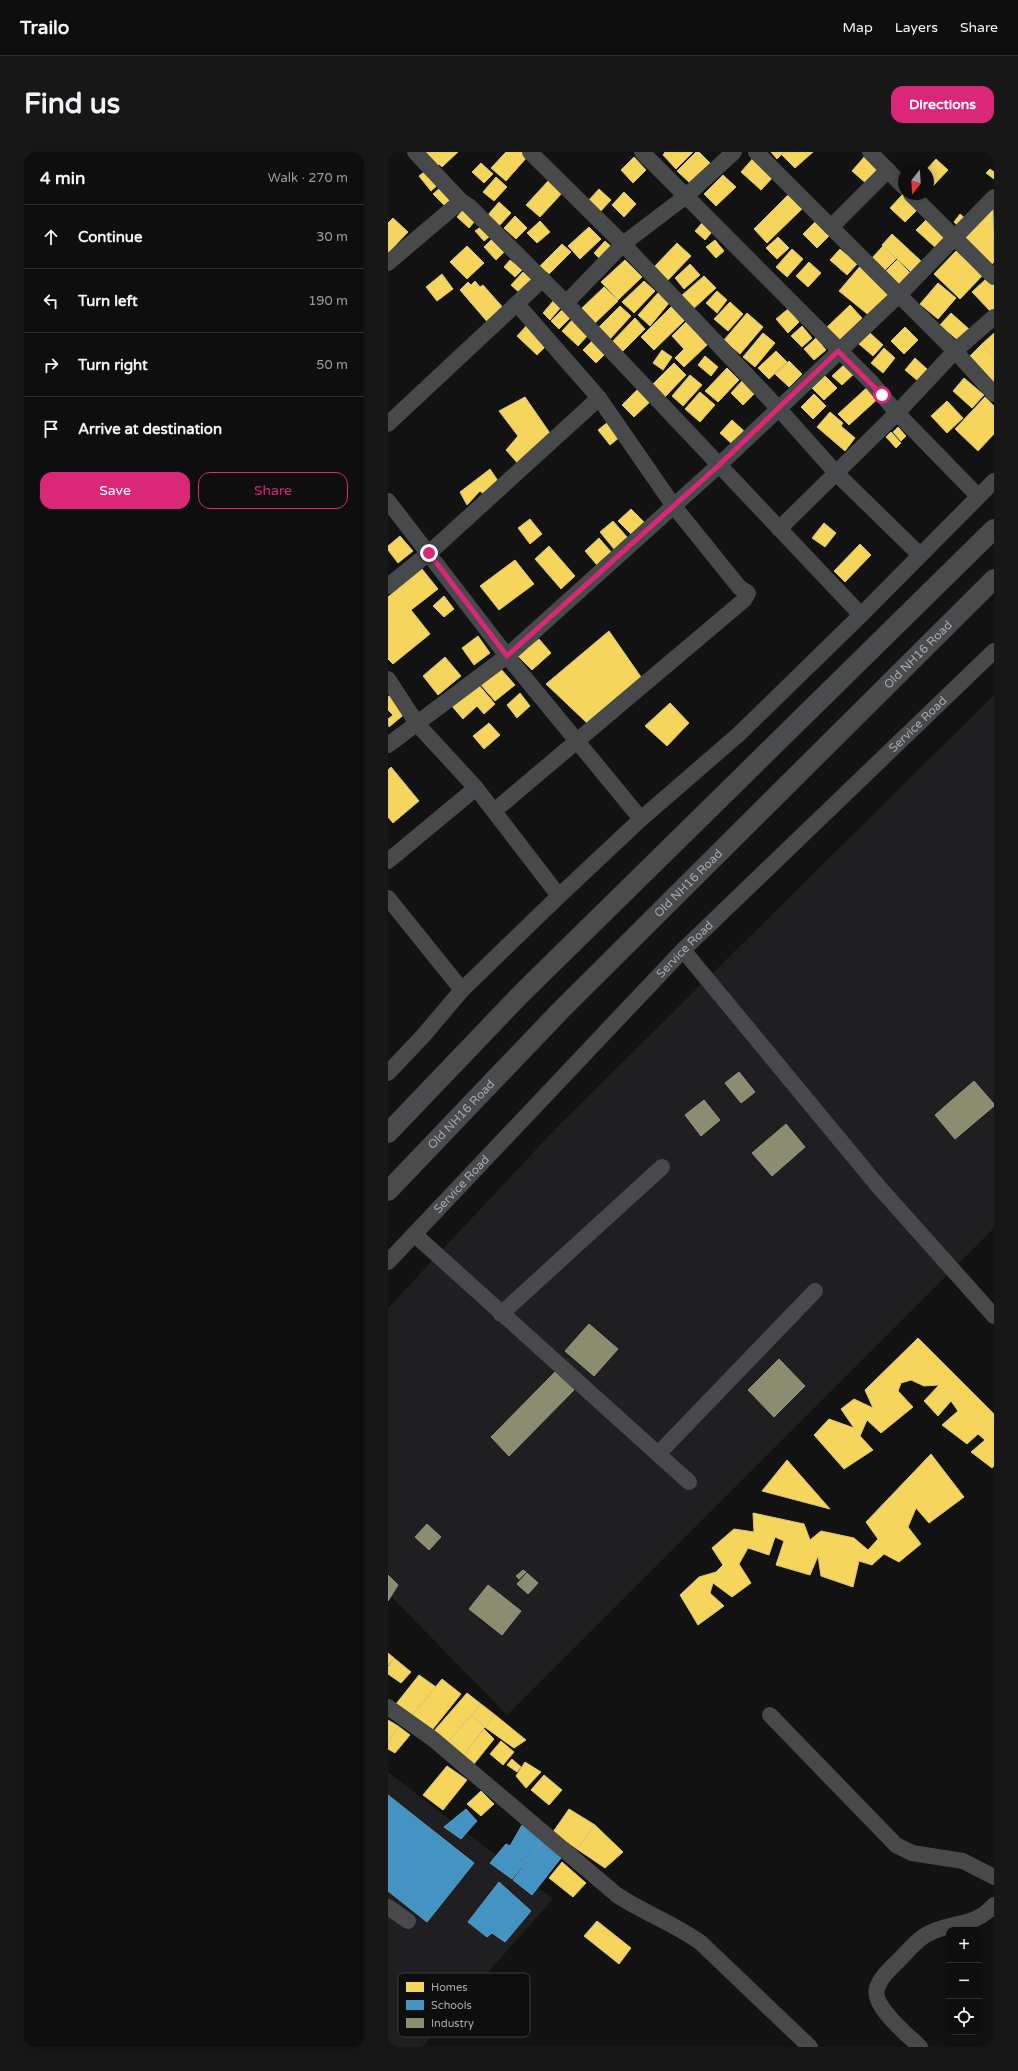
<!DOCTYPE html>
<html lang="en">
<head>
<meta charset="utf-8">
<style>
  body { margin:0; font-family:"Varela Round",sans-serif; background:#171717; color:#f1f3f6 }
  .controls { position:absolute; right:12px; bottom:12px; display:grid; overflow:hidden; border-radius:8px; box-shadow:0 2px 10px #0003 }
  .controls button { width:36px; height:36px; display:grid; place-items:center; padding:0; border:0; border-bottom:1px solid #2e2e2e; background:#0e0e0e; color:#f1f3f6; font:20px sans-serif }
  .compass { position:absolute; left:510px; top:12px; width:36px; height:36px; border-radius:50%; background:#0e0e0e; box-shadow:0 2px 10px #0003; rotate:197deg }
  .stop { position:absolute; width:12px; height:12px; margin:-9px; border:3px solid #db2777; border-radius:50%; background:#fff }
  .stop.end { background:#db2777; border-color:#fff; box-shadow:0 1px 4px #0008 }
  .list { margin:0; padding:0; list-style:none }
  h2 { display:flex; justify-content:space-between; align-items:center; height:52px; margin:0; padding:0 16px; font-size:17px }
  h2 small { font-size:13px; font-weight:400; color:#9b9c9e }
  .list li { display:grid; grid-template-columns:26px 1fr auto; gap:12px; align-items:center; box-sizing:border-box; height:64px; padding:0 16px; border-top:1px solid #2e2e2e }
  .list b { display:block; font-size:15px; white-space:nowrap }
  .list em { font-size:13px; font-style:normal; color:#9b9c9e }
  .actions { display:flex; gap:8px; padding:12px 16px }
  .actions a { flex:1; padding:9px 0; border:1px solid #db2777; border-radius:12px; text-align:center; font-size:14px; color:#db2777 }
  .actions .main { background:#db2777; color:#fff }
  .icon { flex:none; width:22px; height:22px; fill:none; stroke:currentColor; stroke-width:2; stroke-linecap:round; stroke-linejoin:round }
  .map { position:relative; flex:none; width:606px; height:1895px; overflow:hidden; border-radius:12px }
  header { display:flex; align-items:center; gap:24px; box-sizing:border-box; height:56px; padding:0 20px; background:#0e0e0e; border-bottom:1px solid #2e2e2e }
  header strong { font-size:19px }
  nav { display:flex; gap:22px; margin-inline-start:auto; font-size:14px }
  .intro { display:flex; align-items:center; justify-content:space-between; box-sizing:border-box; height:96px; padding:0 24px }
  h1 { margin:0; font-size:28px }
  .button { padding:10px 18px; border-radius:12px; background:#db2777; color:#fff; font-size:14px; font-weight:700 }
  main { display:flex; gap:24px; padding:0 24px }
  aside { flex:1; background:#0e0e0e; border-radius:12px; box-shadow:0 2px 10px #0003 }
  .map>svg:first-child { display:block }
  .built { fill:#1f1f21 }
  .homes { fill:#f6d55c; stroke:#dec876 }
  .schools { fill:#4393c3; stroke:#609abe }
  .industry { fill:#8c8c6e; stroke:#949582 }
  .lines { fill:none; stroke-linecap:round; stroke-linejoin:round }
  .minor { stroke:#47494b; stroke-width:16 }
  .major { stroke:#4a4b4d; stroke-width:20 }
  .route { stroke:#db2777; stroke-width:5 }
  .labels { text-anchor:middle; stroke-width:4; stroke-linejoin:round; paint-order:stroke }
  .street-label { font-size:12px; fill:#a5abb2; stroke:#0d0d0e }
  .key { fill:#0d0d0e; stroke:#3b3c3f; stroke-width:1 }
  .key-label { font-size:11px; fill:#a5abb2 }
</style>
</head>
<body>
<header>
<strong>Trailo</strong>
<nav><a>Map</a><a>Layers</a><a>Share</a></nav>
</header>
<div class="intro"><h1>Find us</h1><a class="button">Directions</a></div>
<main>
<aside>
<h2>4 min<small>Walk · 270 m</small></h2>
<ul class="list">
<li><svg class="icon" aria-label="ahead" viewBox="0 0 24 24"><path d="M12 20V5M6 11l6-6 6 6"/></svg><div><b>Continue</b></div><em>30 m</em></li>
<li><svg class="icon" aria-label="left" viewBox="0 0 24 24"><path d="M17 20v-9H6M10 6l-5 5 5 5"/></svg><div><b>Turn left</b></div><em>190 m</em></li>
<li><svg class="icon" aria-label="right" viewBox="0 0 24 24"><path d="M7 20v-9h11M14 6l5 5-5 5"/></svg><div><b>Turn right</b></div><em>50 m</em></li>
<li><svg class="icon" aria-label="arrive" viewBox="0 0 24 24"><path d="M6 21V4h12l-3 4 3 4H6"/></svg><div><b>Arrive at destination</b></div></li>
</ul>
<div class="actions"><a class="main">Save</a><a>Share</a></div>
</aside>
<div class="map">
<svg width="606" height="1895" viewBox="0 0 606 1895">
  <rect width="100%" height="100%" fill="#121213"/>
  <path class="built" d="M606 543V1076L119 1563 0 1441V1156L169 975Z
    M0 1620 165 1747 34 1895H0Z"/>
  <path class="homes" d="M32 0H70L54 15 51 12 48 16Z
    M118 0H135L140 4 118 29 103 16Z
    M277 0H305L288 17 275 3Z
    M308 0H311L322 11 302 31 289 19Z
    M383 0H396L389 7Z
    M397 0H425L407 16 394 3Z
    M367 4 388 22 373 38 353 20Z
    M477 4 493 18 480 33 464 19Z
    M246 5 258 18 245 31 233 18Z
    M548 7 560 18 545 34 540 30V18H538Z
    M93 11 105 22 96 31 84 20Z
    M40 17 52 31 43 39 31 24Z
    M602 17 606 20V27L598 21Z
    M335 23 348 35 328 54 316 42Z
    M108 25 119 35 106 49 95 40Z
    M161 28 175 40 152 65 138 53Z
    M54 34 67 48 59 56 45 42Z
    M211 37 223 48 212 60 200 49Z
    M236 40 248 52 236 65 224 53Z
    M403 40 417 54 379 91 366 77Z
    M515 42 530 57 517 70 502 56Z
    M111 50 123 61 110 75 99 64Z
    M605 57 606 110 603 113 576 86Z
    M75 58 87 69 81 76 69 65Z
    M572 62 578 67 571 75 566 70Z
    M127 64 139 76 128 87 116 76Z
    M5 66 20 80 0 101V71Z
    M540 66 560 84 549 97 528 78Z
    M152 69 162 80 149 91 139 81Z
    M428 69 442 83 429 96 415 82Z
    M314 71 324 80 317 88 307 79Z
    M94 74 102 84 96 89 87 79Z
    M201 75 213 87 192 107 180 94Z
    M504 82 533 109 523 120 494 93Z
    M390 85 401 96 389 107 378 96Z
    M104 87 116 100 108 108 96 95Z
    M327 88 336 99 328 106 318 95Z
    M217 89 227 98 215 110 206 101Z
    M289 91 303 104 280 128 266 115Z
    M174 92 183 100 159 124 151 115Z
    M79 94 96 111 79 127 62 110Z
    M495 94 508 107 497 118 484 106Z
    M404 97 415 107 399 125 388 115Z
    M452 97 469 112 459 123 442 108Z
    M568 99 595 123 572 147 546 122Z
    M122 108 134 118 127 125 116 115Z
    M237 108 254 125 230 148 213 130Z
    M509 108 523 122 512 134 497 120Z
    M421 110 433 121 420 135 408 124Z
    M302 112 312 123 296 137 287 126Z
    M474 112 506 138 483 165 451 139Z
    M135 120 147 131 135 144 123 133Z
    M54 122 65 137 49 149 38 135Z
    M316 124 328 136 305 157 293 144Z
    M599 126 606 133V157L603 160 584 140Z
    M87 129 92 135 95 133 118 159 102 173 72 138 80 130 83 133Z
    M256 129 267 139 246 161 234 150Z
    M550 131 568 146 550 167 532 152Z
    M216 135 230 149 206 172 193 157Z
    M329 139 339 148 329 161 318 151Z
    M270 141 281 151 262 174 250 163Z
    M166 148 173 155 162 168 155 161Z
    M342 150 355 162 340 179 326 167Z
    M286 152 300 165 266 198 253 185Z
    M462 153 474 166 447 192 435 179Z
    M232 154 243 164 222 187 210 176Z
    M175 157 183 165 171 177 163 169Z
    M400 157 411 170 400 181 388 167Z
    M359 161 375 175 352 202 336 188Z
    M563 161 582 178 572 190 552 173Z
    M186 166 202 181 190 194 174 179Z
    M247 166 257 177 233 201 223 191Z
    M299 169 319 193 296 215 287 206 296 197 284 184Z
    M141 171 161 191 149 203 129 184Z
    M414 174 424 186 414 195 403 184Z
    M517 175 530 188 516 202 503 189Z
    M481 180 495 193 485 204 471 192Z
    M375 181 387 191 367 215 355 205Z
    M606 181V206L594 192Z
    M428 186 438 198 426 208 416 197Z
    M204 189 217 202 208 211 195 198Z
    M594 192 606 206V230L581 205Z
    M496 196 507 206 495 221 483 211Z
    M274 198 284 205 275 218 265 211Z
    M388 199 399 210 381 227 370 216Z
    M317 204 330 215 323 224 310 213Z
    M527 206 540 218 530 229 517 218Z
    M401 209 414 222 401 235 387 222Z
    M459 210 468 220 454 233 444 224Z
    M286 211 298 223 276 246 263 234Z
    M339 216 351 228 330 250 317 239Z
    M302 223 314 233 295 254 284 244Z
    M436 223 449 236 436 248 424 236Z
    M576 226 596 243 584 256 565 239Z
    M354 229 367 241 355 253 343 241Z
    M484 231 494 243 461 273 450 262Z
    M252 235 264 248 246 265 234 253Z
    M312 240 327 253 312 270 297 257Z
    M426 242 438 254 425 267 413 255Z
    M137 245 166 287 132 314 118 298 130 284 111 259Z
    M597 245 606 254V282L590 299 567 277Z
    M559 249 575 266 559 281 543 264Z
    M442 260 455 271 453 274 467 286 457 299 429 275Z
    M225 266 237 281 222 293 210 278Z
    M344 268 356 279 344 292 332 281Z
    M510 275 518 284 513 289 505 280Z
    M503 280 513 291 508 296 498 285Z
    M102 317 112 332 98 344 92 339 79 353 72 340Z
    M243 357 257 371 244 383 230 369Z
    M142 367 154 382 142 392 130 376Z
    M225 369 239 385 226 397 212 380Z
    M436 371 448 381 437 395 424 386Z
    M12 384 25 399 10 411 0 398V394Z
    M211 386 224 401 209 413 197 399Z
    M472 392 483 403 457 430 446 419Z
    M161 394 187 424 173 437 147 407Z
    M127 408 146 432 111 458 92 434Z
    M34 417 50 437 23 458 42 482 5 512 0 507V445Z
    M56 444 66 457 56 465 45 454Z
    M221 479 253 525 199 571 158 532Z
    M90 484 102 501 86 513 74 496Z
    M151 487 163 501 144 518 130 504Z
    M57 505 73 524 50 543 35 524Z
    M112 516 127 533 107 549 93 533Z
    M89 531 107 552 96 562 89 554 75 567 63 553Z
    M132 541 142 554 129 566 119 553Z
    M4 542 19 560 1 575 0 567 5 563 0 558V545Z
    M282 551 301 571 279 594 257 574Z
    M101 571 112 583 96 597 85 584Z
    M3 615 31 649 5 671 0 665V618Z
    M530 1186 606 1262V1314L604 1316 583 1300 597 1288 590 1282 579 1292 554 1273 570 1259 563 1249 550 1264 536 1249 551 1233 536 1234 523 1228 513 1231 510 1239 525 1255 493 1281 479 1268 472 1284 485 1298 456 1317 426 1283 441 1267 466 1276 453 1257 466 1247 485 1256 477 1238Z
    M543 1302 576 1345 541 1371 528 1356 520 1375 533 1392 511 1410 496 1402 484 1413 471 1409 465 1435 433 1424 430 1404 422 1423 388 1413 396 1389 387 1385 381 1403 360 1396 351 1412 363 1431 344 1445 325 1431 322 1441 336 1454 310 1473 292 1443 311 1425 328 1420 335 1413 324 1396 346 1377 366 1380 365 1361 416 1372 422 1388 433 1379 466 1386 480 1398 490 1387 478 1370Z
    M399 1308 442 1357 374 1339Z
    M0 1501 6 1506 0 1513Z
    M6 1506 23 1520 13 1531 0 1522V1515Z
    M31 1523 48 1535 19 1569 4 1557Z
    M54 1527 73 1542 40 1583 19 1569Z
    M79 1541 93 1552 59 1591 45 1580Z
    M93 1552 106 1562 98 1576 83 1563Z
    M106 1562 138 1588 126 1596 98 1576Z
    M83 1563 97 1575 75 1604 59 1591Z
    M0 1568 10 1574 0 1591Z
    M10 1574 22 1583 7 1601 0 1597V1591Z
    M96 1577 106 1587 86 1612 75 1604Z
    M113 1589 126 1600 115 1613 102 1602Z
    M124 1607 133 1615 129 1620 119 1613Z
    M137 1610 153 1620 138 1636 128 1624Z
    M59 1614 79 1628 55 1658 35 1643Z
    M156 1623 174 1638 161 1653 143 1638Z
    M93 1639 106 1652 93 1664 79 1652Z
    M181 1657 207 1673 189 1697 165 1680Z
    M207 1673 235 1700 217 1716 189 1697Z
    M174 1710 198 1731 185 1745 161 1726Z
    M209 1769 243 1796 231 1812 196 1784Z"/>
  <path class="schools" d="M0 1643 86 1711 39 1770 0 1739Z
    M78 1657 89 1669 73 1687 56 1675Z
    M134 1673 155 1690 124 1727 102 1711 118 1692 122 1694Z
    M155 1690 173 1706 144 1743 125 1728Z
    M111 1730 143 1759 117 1790 104 1781 99 1785 80 1770Z"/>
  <path class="industry" d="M351 920 367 940 353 951 337 931Z
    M586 929 606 952V954L567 987 547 963Z
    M316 948 332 968 313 984 297 963Z
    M398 972 417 995 384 1024 364 1001Z
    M201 1172 230 1197 206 1224 177 1199Z
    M391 1207 417 1234 386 1265 360 1238Z
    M167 1220 186 1238 121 1304 103 1285Z
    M39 1372 53 1385 41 1398 27 1385Z
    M135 1418 138 1420 131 1427 128 1424Z
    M139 1421 150 1431 140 1442 129 1432Z
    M0 1423 10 1433 0 1449Z
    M100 1433 133 1459 114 1483 81 1457Z"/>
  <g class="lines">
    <g class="minor">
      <path d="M27 0 73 49"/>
      <path d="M142 0 235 92 391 257 449 322 532 403"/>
      <path d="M254 0 484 231 509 261 590 344"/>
      <path d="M368 0 567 199 606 242"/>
      <path d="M482 0 516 35"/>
      <path d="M523 42 606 125"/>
      <path d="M443 75 500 18"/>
      <path d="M0 111 73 49 81 54 178 151 473 463"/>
      <path d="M178 151 235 92 298 44 346 0"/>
      <path d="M0 272 155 127"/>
      <path d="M0 349 119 504 253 667"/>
      <path d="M391 377 509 261 567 199 606 165"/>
      <path d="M0 434 41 401 211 246"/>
      <path d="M0 527 30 573 88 636 171 744"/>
      <path d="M0 593 119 504 330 314 511 143 606 45"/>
      <path d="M106 659 356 448 360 441 351 435 285 353 211 246 129 152"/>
      <path d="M0 709 88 636"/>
      <path d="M0 746 74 838"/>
      <path d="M295 798 490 1034 606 1164"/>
      <path d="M0 921 35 884 74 838 171 744 253 667 351 582 473 463 606 329"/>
      <path d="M26 1082 301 1330"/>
      <path id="s1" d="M0 1110 295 798 606 499"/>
      <path d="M113 1162 274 1015"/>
      <path d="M271 1301 427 1139"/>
      <path d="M0 1555 45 1587 229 1743C256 1761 287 1772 313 1791L422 1895"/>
      <path d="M382 1563 508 1693 524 1701 575 1709 606 1725"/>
      <path d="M0 1755 20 1769"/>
      <path d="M532 1895C520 1883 483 1854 489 1836 493 1824 503 1816 511 1808 522 1797 532 1784 546 1779 570 1769 587 1774 606 1753"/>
    </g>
    <g class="major">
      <path d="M0 981 133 842 606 377"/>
      <path id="s2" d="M0 1039 172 859 606 427"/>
    </g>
  </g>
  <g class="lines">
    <path class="route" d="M41 401 119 504 330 314 450 199 494 243"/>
  </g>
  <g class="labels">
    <g class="street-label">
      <text dy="4" stroke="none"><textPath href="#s2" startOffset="754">Old NH16 Road</textPath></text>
      <text dy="4" stroke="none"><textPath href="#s1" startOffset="755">Service Road</textPath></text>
      <text dy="4" stroke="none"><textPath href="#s2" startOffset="430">Old NH16 Road</textPath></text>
      <text dy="4" stroke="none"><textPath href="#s1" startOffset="431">Service Road</textPath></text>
      <text dy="4" stroke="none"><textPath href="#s2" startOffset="106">Old NH16 Road</textPath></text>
      <text dy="4" stroke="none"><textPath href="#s1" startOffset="107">Service Road</textPath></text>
    </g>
  </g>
  <rect x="10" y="1821" width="132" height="64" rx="6" class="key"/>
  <rect x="18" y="1830" width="18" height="10" fill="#f6d55c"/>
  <rect x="18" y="1848" width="18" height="10" fill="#4393c3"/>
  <rect x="18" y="1866" width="18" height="10" fill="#8c8c6e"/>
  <g class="key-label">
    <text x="43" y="1839">Homes</text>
    <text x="43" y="1857">Schools</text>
    <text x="43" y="1875">Industry</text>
  </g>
</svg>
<div class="controls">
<button>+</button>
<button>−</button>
<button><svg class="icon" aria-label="locate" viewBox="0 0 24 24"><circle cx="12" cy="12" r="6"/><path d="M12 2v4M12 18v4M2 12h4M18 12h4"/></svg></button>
</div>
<svg class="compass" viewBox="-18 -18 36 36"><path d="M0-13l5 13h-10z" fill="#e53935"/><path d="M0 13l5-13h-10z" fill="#9b9c9e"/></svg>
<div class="stop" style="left:494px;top:243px"></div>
<div class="stop end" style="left:41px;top:401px"></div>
</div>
</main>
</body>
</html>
